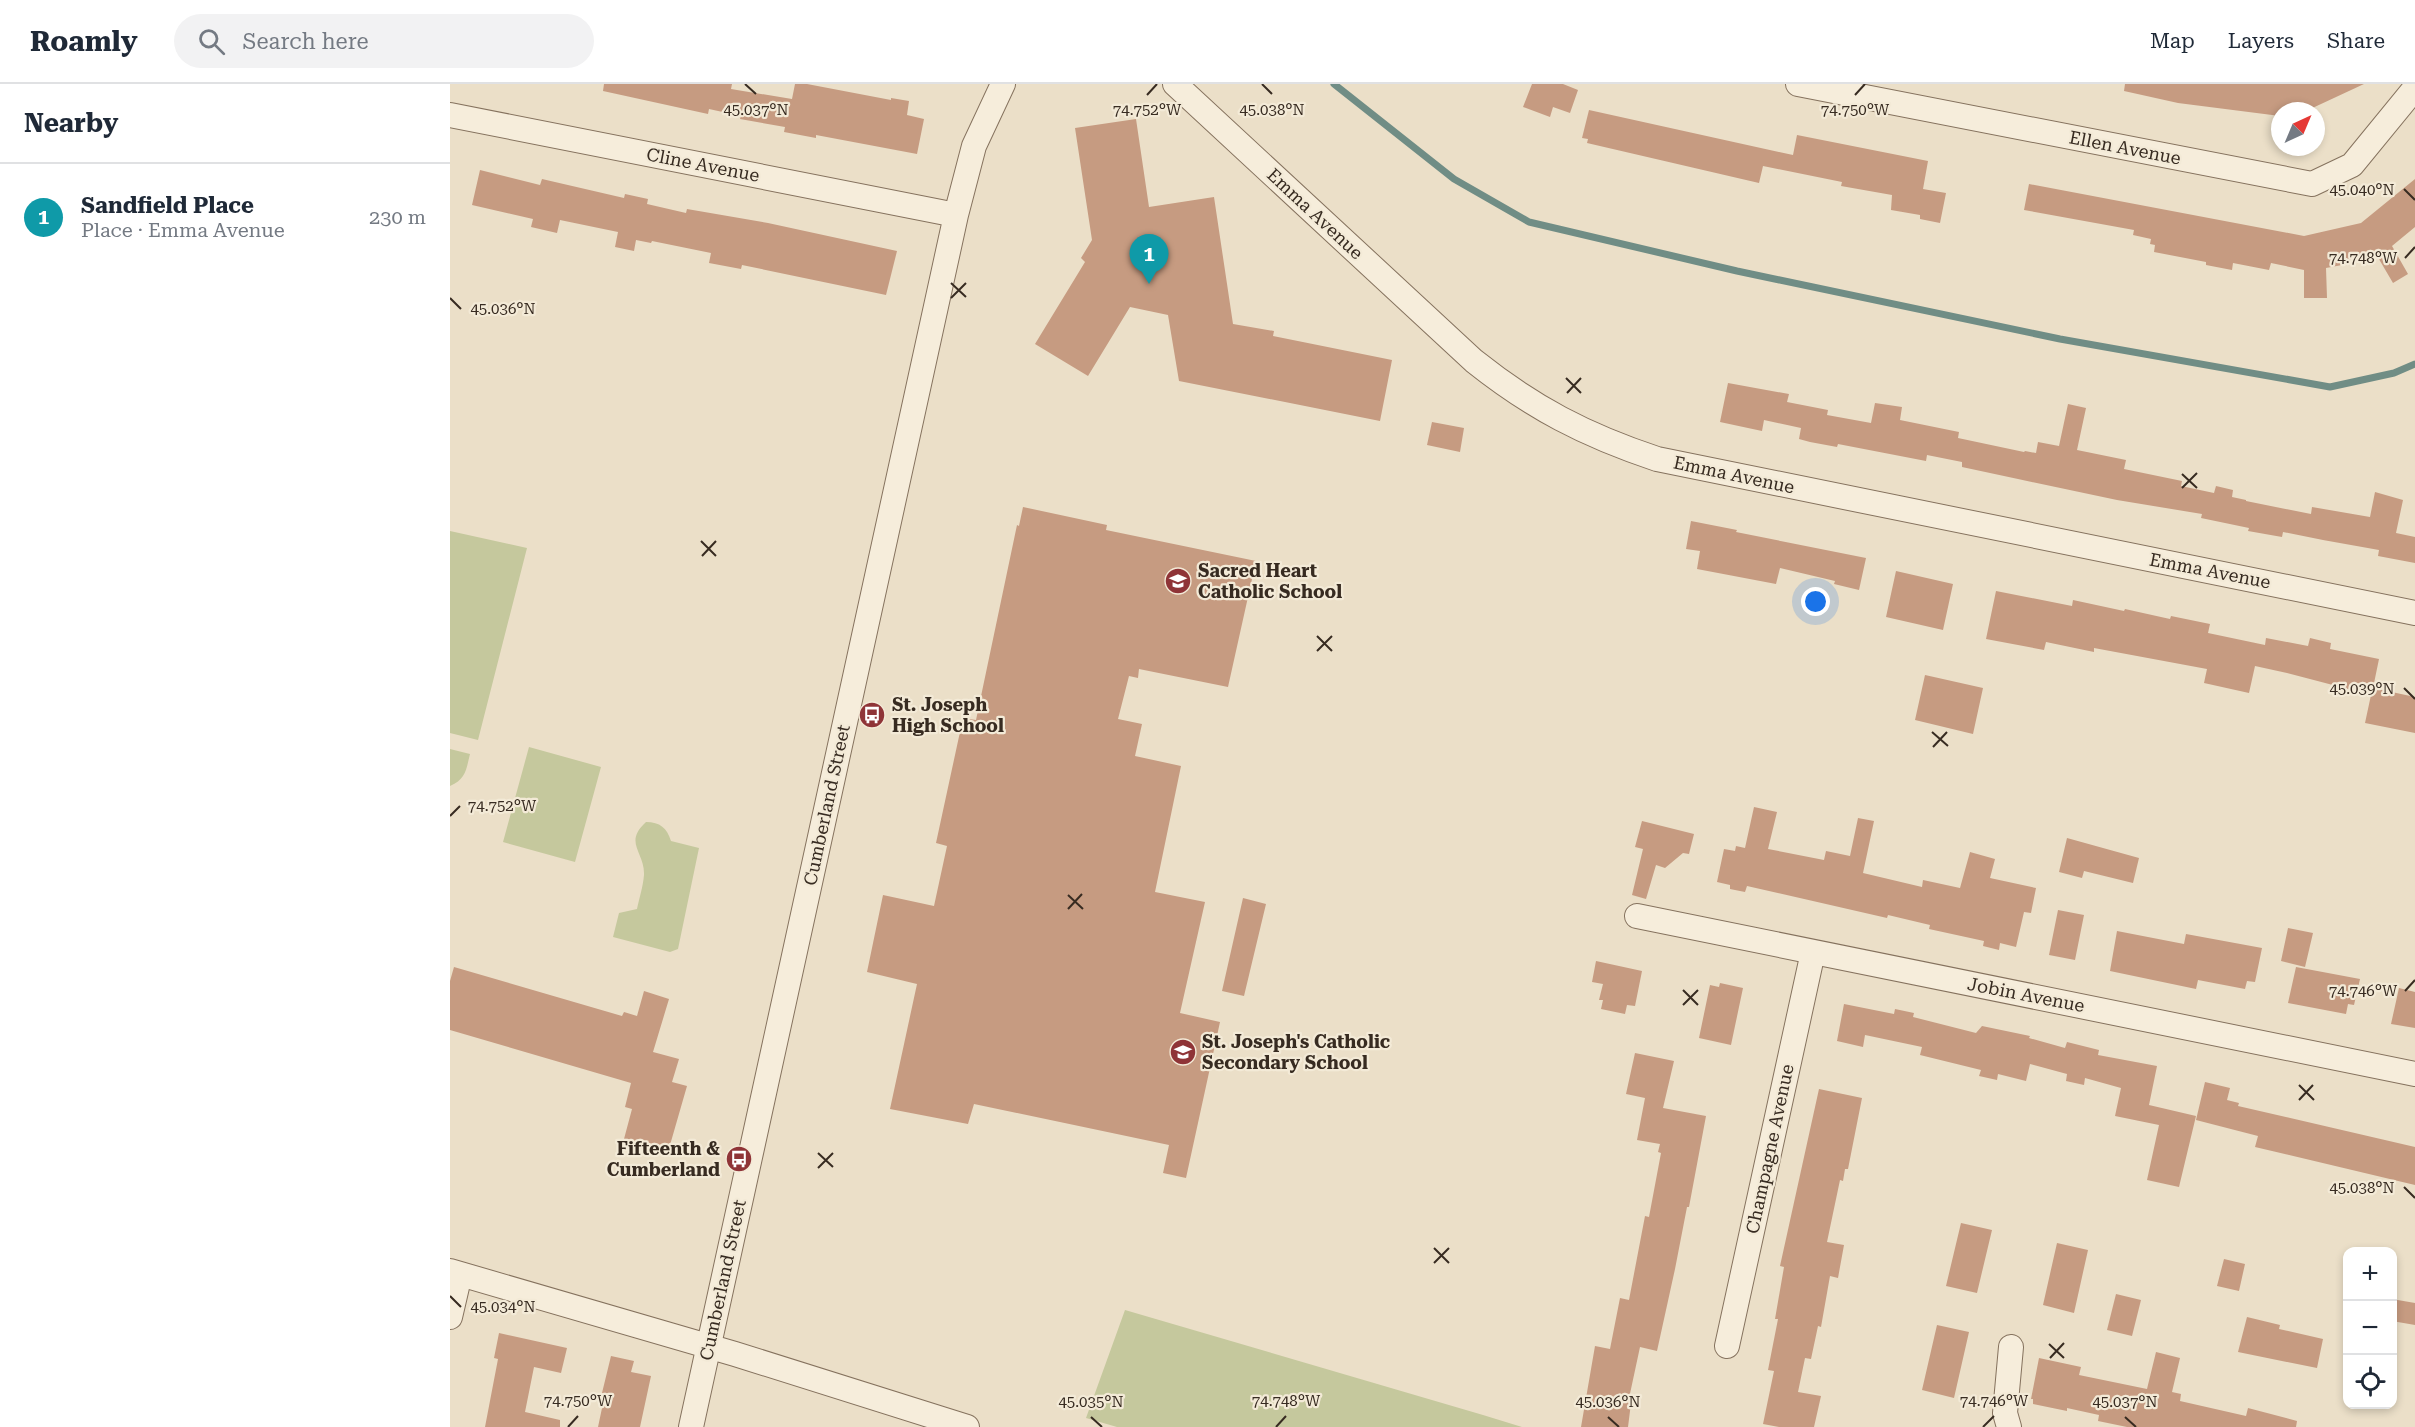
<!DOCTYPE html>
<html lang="en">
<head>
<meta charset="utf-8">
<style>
  body { margin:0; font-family:"Roboto Serif",serif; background:#f2f2f3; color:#1f2937 }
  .controls { position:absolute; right:18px; bottom:18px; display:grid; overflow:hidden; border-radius:12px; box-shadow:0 3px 9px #0003 }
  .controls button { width:54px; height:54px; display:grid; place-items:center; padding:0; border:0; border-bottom:2px solid #e0e1e3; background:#fff; color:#1f2937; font:30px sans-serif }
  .compass { position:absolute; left:1821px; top:18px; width:54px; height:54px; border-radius:50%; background:#fff; box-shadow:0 3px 9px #0003; rotate:44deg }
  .you { position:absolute; left:1366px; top:518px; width:21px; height:21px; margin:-15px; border:4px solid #fff; border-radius:50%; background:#1a73e8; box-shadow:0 0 0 9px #1a73e833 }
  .badge { display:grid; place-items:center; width:39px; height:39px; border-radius:50%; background:#0f766e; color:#fff; font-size:20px; font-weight:700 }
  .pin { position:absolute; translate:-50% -50px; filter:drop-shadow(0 2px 3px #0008) }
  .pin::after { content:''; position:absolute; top:32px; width:21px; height:18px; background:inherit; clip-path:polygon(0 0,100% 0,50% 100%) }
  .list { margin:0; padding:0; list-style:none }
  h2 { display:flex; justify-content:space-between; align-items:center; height:78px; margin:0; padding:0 24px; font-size:26px }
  h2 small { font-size:20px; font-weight:400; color:#747a83 }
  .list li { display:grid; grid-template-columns:39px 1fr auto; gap:18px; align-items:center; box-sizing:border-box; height:108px; padding:0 24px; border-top:2px solid #e0e1e3 }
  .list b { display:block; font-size:22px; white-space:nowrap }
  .list p { margin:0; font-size:20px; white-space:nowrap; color:#747a83 }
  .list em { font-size:20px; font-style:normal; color:#747a83 }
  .icon { flex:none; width:33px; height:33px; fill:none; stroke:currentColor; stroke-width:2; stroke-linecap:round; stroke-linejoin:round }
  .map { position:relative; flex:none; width:1965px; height:1343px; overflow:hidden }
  header { display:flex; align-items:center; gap:36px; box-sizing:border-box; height:84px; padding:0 30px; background:#fff; border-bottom:2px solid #e0e1e3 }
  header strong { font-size:28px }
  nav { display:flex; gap:33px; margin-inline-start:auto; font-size:21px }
  .search { width:420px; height:54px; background:#f2f2f3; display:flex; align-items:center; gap:15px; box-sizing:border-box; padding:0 21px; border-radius:33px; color:#747a83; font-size:22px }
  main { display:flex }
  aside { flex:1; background:#fff }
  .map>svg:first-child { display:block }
  .green { fill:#c5c89d }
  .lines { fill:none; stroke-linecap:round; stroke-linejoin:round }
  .stream { stroke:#708d85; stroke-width:7 }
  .building { fill:#c69b81 }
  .minor-casing { stroke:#85725e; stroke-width:26 }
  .minor { stroke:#f6eddb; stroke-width:24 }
  .ticks { fill:none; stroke:#372b21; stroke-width:2 }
  .labels { text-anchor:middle; stroke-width:4.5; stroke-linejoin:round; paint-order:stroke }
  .street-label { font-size:18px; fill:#372b21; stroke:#f3ead7 }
  .poi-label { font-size:18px; font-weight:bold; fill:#372b21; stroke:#f3ead7; text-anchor:start }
  .ticks-label { font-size:15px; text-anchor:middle; fill:#372b21; stroke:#f3ead7; stroke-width:4.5; stroke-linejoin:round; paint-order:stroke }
</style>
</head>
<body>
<header>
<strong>Roamly</strong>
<div class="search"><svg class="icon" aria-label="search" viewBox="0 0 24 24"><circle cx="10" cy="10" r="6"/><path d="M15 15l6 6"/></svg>Search here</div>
<nav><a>Map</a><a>Layers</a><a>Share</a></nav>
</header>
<main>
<aside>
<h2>Nearby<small></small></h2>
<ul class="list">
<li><span class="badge" style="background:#0f9aa8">1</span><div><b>Sandfield Place</b><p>Place · Emma Avenue</p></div><em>230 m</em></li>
</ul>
</aside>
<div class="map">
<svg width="1965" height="1343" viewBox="0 0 1965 1343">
  <rect width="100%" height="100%" fill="#ebdfc8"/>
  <path class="green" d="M0 447 77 464 28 656 0 649Z
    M79 663 151 683 125 778 53 758Z
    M0 665 20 670C16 686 16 695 0 702Z
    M196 738C210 738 217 744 221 757L249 764 228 865 220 868 163 853 169 829 187 825C189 815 193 803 194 791 195 768 173 759 196 738Z
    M675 1226 1033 1331 1072 1343H667L636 1334Z"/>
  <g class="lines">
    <path class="stream" d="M884 0 1004 95 1079 138 1287 187 1610 255 1880 303 1944 289 1965 280"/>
  </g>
  <path class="building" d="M154 0H282L281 5 342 15 345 0H357L441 16V14L459 17 457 31 474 35 467 70 366 51V54L334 48 335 43 290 35 291 32 259 25 258 30 153 7Z
    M1082 0H1113L1128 6 1120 29 1103 23 1100 33 1073 23Z
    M1675 0H1914L1856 27H1830V32L1728 19 1674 7Z
    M1139 26 1343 71 1347 51 1478 77 1473 105 1496 109 1490 139 1470 135V131L1441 126 1442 111 1391 102 1392 98 1313 82 1309 99 1137 59 1138 55 1132 54Z
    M686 35 699 123 764 113 783 240 824 247 823 252 942 276 930 337 729 297 718 231 680 223 638 292 585 260 635 178 631 174 642 156 625 44Z
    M30 86 90 101 92 95 174 114 175 110 198 115 197 120 236 129 237 125 318 139 447 167 436 211 292 181 291 185 259 179 261 169 202 157 201 159 186 156 184 167 165 163 168 148 110 136 107 149 81 143 83 135 22 121Z
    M1965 95V143L1942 162 1958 190 1943 199 1926 170 1891 177 1892 181 1876 184 1877 214H1854V186L1821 179 1819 186 1783 179 1782 186 1756 181V178L1704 168 1705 161 1700 160 1701 155 1683 151 1684 146 1574 126 1579 100 1854 152 1911 139Z
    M1278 299 1339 310 1337 318 1378 326 1377 331 1421 339 1425 319 1452 323 1450 336 1509 348 1508 354 1574 368 1575 367 1586 369 1588 358 1609 362 1618 320 1636 324 1627 366 1676 376 1674 385 1732 397 1731 402 1764 409 1766 402 1783 406 1782 413 1796 416V417L1861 430 1862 423 1920 433 1925 408 1953 416 1946 449 1965 453V479L1928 472 1929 466 1873 456 1833 448 1832 453 1798 447 1799 444 1751 434 1752 430 1667 416 1568 395 1512 383V378L1477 371 1476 377 1388 360 1387 363 1360 358 1349 355 1351 344 1314 336 1312 347 1270 338Z
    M982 338 1014 344 1010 368 977 361Z
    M573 423 657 441 656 446 806 477 778 603 689 585 688 594 679 592 668 635 692 640 685 672 731 682 705 808 755 818 730 929 770 938 736 1094 713 1089 719 1061 524 1020 518 1040 440 1025 467 900 417 888 433 811 484 822 497 762 486 759 513 634 526 636 567 441 569 442Z
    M1241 437 1287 446 1286 448 1416 474 1409 506 1384 500 1385 497 1330 484 1326 500 1247 485 1250 467 1236 465Z
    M1446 487 1503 500 1493 546 1436 533Z
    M1546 507 1622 522 1623 516 1674 527 1675 525 1720 535 1721 532 1760 540 1758 549 1815 561 1816 554 1858 562 1860 554 1881 559 1880 565 1929 575 1923 604 1965 613V649L1915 639 1921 611 1837 589 1805 582 1799 609 1754 599 1757 585 1644 564V568L1596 558 1594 566 1536 555Z
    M1475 591 1533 604 1523 650 1465 636Z
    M1304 723 1327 728 1318 765 1374 776 1376 767 1400 772 1408 734 1424 737 1413 789 1472 803 1473 796 1510 804 1520 768 1545 775 1540 794 1586 804 1581 829 1574 828 1566 863 1550 859 1549 866 1533 862 1534 857 1479 845 1480 841 1438 831 1437 834 1297 802 1295 808 1280 805V801L1267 798 1274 765 1285 767 1286 762 1295 764Z
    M1192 737 1244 750 1239 770 1233 769 1215 784 1206 781 1196 815 1182 811 1193 765 1185 763Z
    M1617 754 1689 774 1683 799 1634 787 1632 794 1609 788Z
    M793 814 816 820 794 912 772 907Z
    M1608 826 1634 831 1625 876 1599 871Z
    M1838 844 1863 849 1855 883 1831 877Z
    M1667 847 1734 860 1736 850 1812 864 1805 898 1797 897 1795 905 1748 896 1746 905 1660 887Z
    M1146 877 1192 887 1185 922 1177 921 1175 930 1151 925 1153 916H1149L1153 900 1142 898Z
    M4 883 172 932 174 928 187 932 194 907 219 915 203 968 229 975 222 998 237 1002 218 1068 174 1055 182 1025 175 1023 181 999 0 946V897Z
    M1846 883 1910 895 1904 921 1898 920 1896 930 1838 919Z
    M1270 899 1293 904 1281 961 1249 954 1260 901 1269 903Z
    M1949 904 1965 908V944L1941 940Z
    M1394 920 1444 930 1445 925 1464 929 1463 933 1526 949 1532 942 1580 952 1579 954 1615 964 1617 958 1649 966 1648 971 1707 982 1699 1021 1746 1032 1729 1103 1697 1096 1709 1041 1665 1032 1671 1004 1635 994 1634 1001 1616 997 1617 990 1580 980 1576 997 1548 990 1547 996 1529 992 1531 986 1470 971 1472 963 1415 951 1413 963 1387 957Z
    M1185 969 1224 977 1213 1024 1256 1032 1239 1123H1237L1225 1185 1207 1267 1190 1263 1178 1319H1181L1178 1343H1131L1145 1262 1160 1265 1170 1214 1179 1216 1195 1132 1199 1133 1211 1069 1208 1068 1210 1060 1187 1056 1195 1014 1176 1010Z
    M1755 998 1780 1004 1777 1016 1789 1019 1788 1022 1965 1063V1101L1805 1063 1808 1052 1746 1036Z
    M1369 1005 1412 1014 1398 1085H1395L1393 1097 1390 1096 1377 1158 1394 1161 1388 1194 1380 1192 1371 1243 1368 1242 1361 1275 1355 1274 1348 1308 1371 1312 1364 1343H1329L1313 1340 1324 1287 1318 1286 1328 1235H1325L1334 1183 1330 1182Z
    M1511 1139 1542 1146 1527 1209 1496 1202Z
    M1607 1159 1638 1166 1624 1229 1593 1221Z
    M1774 1175 1795 1180 1789 1207 1767 1202Z
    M1666 1210 1691 1216 1682 1252 1657 1246Z
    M1942 1215 1965 1219V1241L1942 1237Z
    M1797 1233 1830 1241 1829 1245 1873 1255 1867 1284 1788 1268Z
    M1487 1241 1519 1248 1504 1314 1472 1306Z
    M49 1249 117 1264 111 1289 84 1283 75 1328 110 1336V1343H35L48 1275 44 1274Z
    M1706 1268 1730 1274 1722 1308 1731 1310 1730 1317 1796 1332 1798 1324 1847 1337 1846 1343H1677L1648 1337 1649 1331 1617 1324V1327L1583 1320V1315H1581L1589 1274 1631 1283 1629 1291 1697 1305Z
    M161 1272 184 1277 181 1288 201 1292 190 1343H148L155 1310 152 1309Z"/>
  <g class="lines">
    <defs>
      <path id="minor" d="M725 0 1024 277C1083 324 1135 351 1207 375L1965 529
        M1348 0 1862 100 1902 81 1965 4
        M0 31 506 131
        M1187 832 1965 990
        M0 1187 285 1270 517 1343
        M0 1233 10 1190
        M1277 1262 1363 868
        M241 1343 506 131 524 62 553 0
        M1559 1343 1555 1329 1561 1263"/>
    </defs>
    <use href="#minor" class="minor-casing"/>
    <use href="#minor" class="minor"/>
  </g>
  <path class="ticks" d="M295 0 306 10M812 0 822 10M697 11 707 0M1405 11 1415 0M1954 105 1965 116M1955 174 1965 163M501 199 516 213M0 214 11 225M501 214 516 199M1116 294 1131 309M1117 309 1131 294M1732 390 1747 404M1732 404 1747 389M251 457 266 472M252 472 266 457M867 552 882 567M867 567 882 552M1954 604 1965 615M1482 648 1498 662M1483 663 1497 648M0 732 10 722M618 811 633 825M618 825 632 810M1233 906 1248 921M1955 907 1965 896M1233 921 1248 906M1849 1001 1864 1016M1849 1016 1863 1001M368 1069 383 1083M368 1084 383 1069M1954 1103 1965 1114M984 1164 999 1179M984 1179 999 1164M0 1212 11 1223M1599 1260 1614 1274M1600 1274 1614 1259M641 1333 652 1343M1158 1333 1169 1343M1675 1333 1686 1343M118 1343 128 1332M826 1343 836 1332M1533 1343 1544 1332"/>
  <defs>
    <symbol id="school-disc" viewBox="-11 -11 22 22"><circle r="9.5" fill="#8f3437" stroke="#f3ead7"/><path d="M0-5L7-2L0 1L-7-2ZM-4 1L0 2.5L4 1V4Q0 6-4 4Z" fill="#fff"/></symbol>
    <symbol id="bus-disc" viewBox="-11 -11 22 22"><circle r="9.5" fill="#8f3437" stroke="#f3ead7"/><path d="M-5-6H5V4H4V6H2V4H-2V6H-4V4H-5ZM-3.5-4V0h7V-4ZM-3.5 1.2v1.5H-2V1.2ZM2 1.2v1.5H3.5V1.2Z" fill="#fff"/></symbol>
  </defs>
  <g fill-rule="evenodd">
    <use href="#school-disc" x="713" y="482" width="30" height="30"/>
    <use href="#bus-disc" x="407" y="616" width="30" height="30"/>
    <use href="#school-disc" x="718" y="953" width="30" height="30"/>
    <use href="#bus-disc" x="274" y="1060" width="30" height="30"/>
  </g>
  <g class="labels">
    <g class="street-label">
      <text transform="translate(1675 64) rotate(11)" y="6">Ellen Avenue</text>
      <text transform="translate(253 81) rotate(11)" y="6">Cline Avenue</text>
      <text transform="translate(865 130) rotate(43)" y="6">Emma Avenue</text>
      <text transform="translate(1284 391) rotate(12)" y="6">Emma Avenue</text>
      <text transform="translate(1760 487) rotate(11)" y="6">Emma Avenue</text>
      <text transform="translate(377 721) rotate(-78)" y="6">Cumberland Street</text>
      <text transform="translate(1576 911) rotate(11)" y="6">Jobin Avenue</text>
      <text transform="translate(1320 1065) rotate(-78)" y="6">Champagne Avenue</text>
      <text transform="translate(273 1196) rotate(-78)" y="6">Cumberland Street</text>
    </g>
    <g class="poi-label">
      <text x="748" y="493">Sacred Heart<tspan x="748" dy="21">Catholic School</tspan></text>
      <text x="442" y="627">St. Joseph<tspan x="442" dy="21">High School</tspan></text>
      <text x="752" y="964">St. Joseph's Catholic<tspan x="752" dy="21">Secondary School</tspan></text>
      <text x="270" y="1071" text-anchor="end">Fifteenth &amp;<tspan x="270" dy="21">Cumberland</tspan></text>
    </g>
  </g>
  <g class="ticks-label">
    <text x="306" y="31">45.037°N</text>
    <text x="822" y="31">45.038°N</text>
    <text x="697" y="31">74.752°W</text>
    <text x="1405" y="31">74.750°W</text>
    <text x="1912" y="111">45.040°N</text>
    <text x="1913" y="179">74.748°W</text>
    <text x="53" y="230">45.036°N</text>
    <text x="1912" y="610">45.039°N</text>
    <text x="52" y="727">74.752°W</text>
    <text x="1913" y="912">74.746°W</text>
    <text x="1912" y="1109">45.038°N</text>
    <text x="53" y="1228">45.034°N</text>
    <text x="128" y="1322">74.750°W</text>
    <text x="836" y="1322">74.748°W</text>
    <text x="1544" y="1322">74.746°W</text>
    <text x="641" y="1323">45.035°N</text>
    <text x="1158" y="1323">45.036°N</text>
    <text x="1675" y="1323">45.037°N</text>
  </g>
</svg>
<div class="controls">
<button>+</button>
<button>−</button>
<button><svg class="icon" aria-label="locate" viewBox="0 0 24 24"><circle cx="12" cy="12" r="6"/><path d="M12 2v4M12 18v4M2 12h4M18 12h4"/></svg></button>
</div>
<svg class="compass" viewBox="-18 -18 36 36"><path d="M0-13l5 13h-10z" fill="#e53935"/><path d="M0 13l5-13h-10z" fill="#747a83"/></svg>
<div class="you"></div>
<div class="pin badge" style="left:699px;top:200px;background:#0f9aa8">1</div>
</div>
</main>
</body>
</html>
